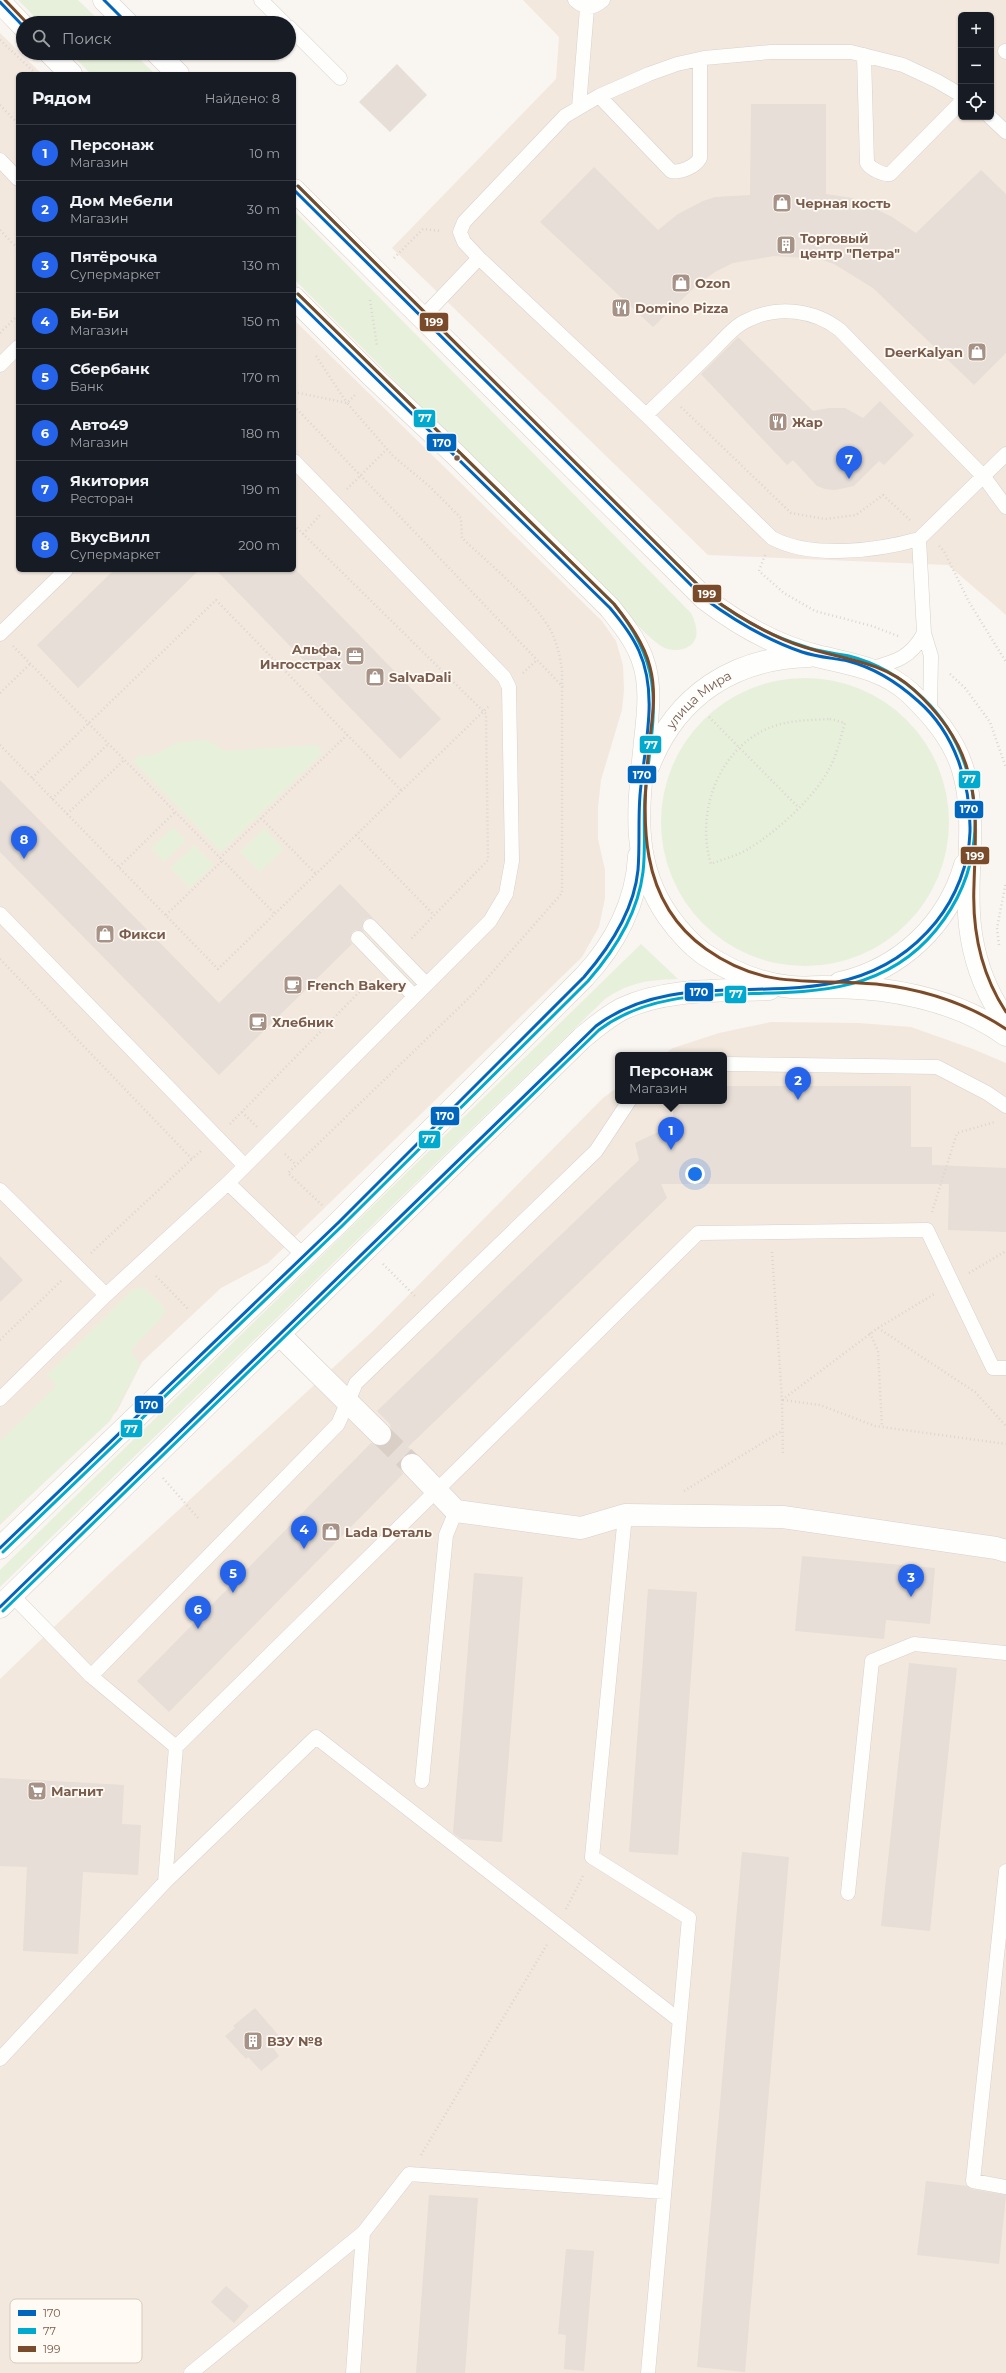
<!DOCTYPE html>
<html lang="ru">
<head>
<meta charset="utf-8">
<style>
  body { margin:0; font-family:Montserrat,sans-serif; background:#242831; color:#f1f3f6 }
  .controls { position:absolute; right:12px; top:12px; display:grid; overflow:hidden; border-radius:6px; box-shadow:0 1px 3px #0004 }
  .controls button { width:36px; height:36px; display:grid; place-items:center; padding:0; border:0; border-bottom:1px solid #363941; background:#171b24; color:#f1f3f6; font:20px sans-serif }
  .you { position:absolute; left:695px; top:1174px; width:14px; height:14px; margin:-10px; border:3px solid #fff; border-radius:50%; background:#1a73e8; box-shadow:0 0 0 6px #1a73e833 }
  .badge { display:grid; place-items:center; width:26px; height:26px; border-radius:50%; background:#2563eb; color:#fff; font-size:13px; font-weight:700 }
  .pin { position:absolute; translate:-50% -33px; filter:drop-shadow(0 1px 2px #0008) }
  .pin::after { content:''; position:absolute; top:21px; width:14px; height:12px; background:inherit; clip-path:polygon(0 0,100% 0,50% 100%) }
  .popup { position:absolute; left:615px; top:1052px; width:112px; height:52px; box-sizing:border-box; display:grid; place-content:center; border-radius:6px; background:#171b24; filter:drop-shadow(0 1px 3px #0005); font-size:13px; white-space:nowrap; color:#9ea1a6 }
  .popup b { font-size:15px; color:#f1f3f6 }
  .popup::after { content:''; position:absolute; left:50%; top:100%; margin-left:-8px; border:8px solid transparent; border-top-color:#171b24 }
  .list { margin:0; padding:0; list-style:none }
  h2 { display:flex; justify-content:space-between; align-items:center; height:52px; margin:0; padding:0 16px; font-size:17px }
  h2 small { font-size:13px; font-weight:400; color:#9ea1a6 }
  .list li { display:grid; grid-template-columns:26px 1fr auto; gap:12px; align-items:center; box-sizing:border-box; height:56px; padding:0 16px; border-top:1px solid #363941 }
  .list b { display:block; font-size:15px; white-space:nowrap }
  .list p { margin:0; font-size:13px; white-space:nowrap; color:#9ea1a6 }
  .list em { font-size:13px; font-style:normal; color:#9ea1a6 }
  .icon { flex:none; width:22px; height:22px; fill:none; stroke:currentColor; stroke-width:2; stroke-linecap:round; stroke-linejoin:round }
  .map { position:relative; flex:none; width:1006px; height:2373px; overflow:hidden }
  .search { position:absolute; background:#171b24; box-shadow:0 1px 3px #0004; left:16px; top:16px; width:280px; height:44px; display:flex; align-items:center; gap:10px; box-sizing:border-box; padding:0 14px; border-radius:22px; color:#9ea1a6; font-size:15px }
  .panel { position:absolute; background:#171b24; box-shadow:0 1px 3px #0004; left:16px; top:72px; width:280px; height:500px; border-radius:6px }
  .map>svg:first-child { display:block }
  .residential { fill:#f2e8de; fill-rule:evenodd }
  .green { fill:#e7f0db }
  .building { fill:#e6ded7 }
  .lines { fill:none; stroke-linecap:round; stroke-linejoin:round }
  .minor-tunnel { stroke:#d9cfc7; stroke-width:22; stroke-dasharray:22 11; stroke-linecap:butt }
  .service-casing { stroke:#d7d1cb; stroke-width:15 }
  .minor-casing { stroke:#d7d1cb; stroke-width:23 }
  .secondary-casing { stroke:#d9d2cb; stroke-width:23 }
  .path { stroke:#dcd5d0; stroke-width:2.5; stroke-dasharray:1 3; stroke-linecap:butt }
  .service { stroke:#fefefd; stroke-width:14 }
  .minor { stroke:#fefefd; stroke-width:22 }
  .secondary { stroke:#fefefd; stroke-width:22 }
  .bus-1-casing { stroke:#fffaf3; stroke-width:6 }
  .bus-2-casing { stroke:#fffaf3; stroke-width:6 }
  .bus-3-casing { stroke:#fffaf3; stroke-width:6 }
  .bus-1 { stroke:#0065bd; stroke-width:3 }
  .bus-2 { stroke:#00a9ce; stroke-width:3 }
  .bus-3 { stroke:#7a4b2a; stroke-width:3 }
  .bus-dot { fill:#7a5c4d; stroke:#fffaf3; stroke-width:1.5 }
  .labels { text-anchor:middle; stroke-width:3.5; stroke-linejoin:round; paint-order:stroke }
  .poi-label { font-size:13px; font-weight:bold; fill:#7a5c4d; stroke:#fffaf3; text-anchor:start }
  .street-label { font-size:13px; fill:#7a5c4d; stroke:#fffaf3 }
  .key { fill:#fffaf3; stroke:#d7cbc1; stroke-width:1 }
  .key-label { font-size:11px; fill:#7a5c4d }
  .line-badge { stroke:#fffaf3; stroke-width:1.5 }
  .badge-label { font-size:11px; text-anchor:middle; font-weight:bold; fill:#fff }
</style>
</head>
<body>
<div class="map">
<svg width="1006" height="2373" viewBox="0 0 1006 2373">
  <rect width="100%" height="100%" fill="#f9f5f0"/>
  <path class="residential" d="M523 0H1006V615L948 565 708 555 392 248 556 79 559 37ZM961 15H991V117H961Z
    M0 33 42 74H18V570H294V320L602 621 616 641 623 665 624 690 622 710 601 780 598 807V839L605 870V898L599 927 582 957 268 1263 221 1288 142 1362 117 1411 0 1525Z
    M771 1022 858 1023 911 1027 973 1049 1006 1063V2373H0V1679L108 1575 375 1329 603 1098 618 1087V1101H724V1055H663L673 1048 719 1033Z"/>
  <path class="green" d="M18 0H78L102 23H41Z
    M70 53H133L155 74H91Z
    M294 211 691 613C694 619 698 629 696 637 692 651 672 653 661 646 650 639 639 626 629 617L294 279Z
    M661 822a144 144 0 1 1 288 0a144 144 0 1 1-288 0Z
    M207 740 225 751 316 745 323 753 221 852 133 761 138 756 153 755 179 742Z
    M173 827 186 841 164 862 151 848Z
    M264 828 284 849 260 872 240 852Z
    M194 845 214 865 190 888 170 868Z
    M641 944 678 979C648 980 630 982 605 999L0 1587V1570Z
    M145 1288 164 1307 165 1314 131 1350 140 1365 110 1421 0 1524V1441L56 1386 47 1375 133 1289Z"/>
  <path class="building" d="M397 64 427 95 390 132 359 102Z
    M751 104H826V194L852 198 866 204 892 217 916 233 981 170 1006 194V353L974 385 873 288 834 264 820 259 774 256 733 263 715 272 697 285 653 327 540 222 594 167 658 230 678 214 703 201 715 197 750 195Z
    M738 337 813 411 829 408H845L863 418 880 401 914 435 884 465 879 461 854 486 835 490 825 489 817 486 793 460 787 465 701 374Z
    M114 570H199L78 688 37 645Z
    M216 570H296L441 719 400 759Z
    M0 780 219 1003 340 884 374 919 368 918 364 920 362 928 364 932 356 930 352 932 350 940 352 944 219 1075 0 852Z
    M724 1086H911V1147H932V1165L1006 1168V1232L948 1230 949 1184H661L667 1198 408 1447 414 1453 404 1456 400 1461V1468L403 1474 169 1712 137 1681 371 1443 383 1446 389 1442 392 1437 390 1424 377 1411 639 1160 635 1143 673 1125V1101H724Z
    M0 1256 23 1280 0 1302Z
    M802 1556 935 1568 930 1624 886 1620 884 1639 795 1631Z
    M474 1573 523 1577 502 1842 461 1839 453 1833Z
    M648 1589 697 1592 678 1855 629 1852Z
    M909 1663 957 1668 930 1931 881 1926Z
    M0 1778 124 1785 122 1824 141 1825 138 1875 83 1872 78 1954 23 1951 27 1867 0 1866Z
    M742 1852 789 1857 745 2372 697 2367Z
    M255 2008 280 2037 271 2045 279 2056 261 2071 248 2057 246 2059 225 2036 235 2028 233 2026Z
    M926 2181 967 2186 971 2189 1006 2195 999 2264 917 2255Z
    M429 2195 478 2198 465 2373H416Z
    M566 2249 594 2251 584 2371 564 2369 566 2335 558 2334Z
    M226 2286 249 2306 234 2323 211 2302Z"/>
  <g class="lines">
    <path class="minor-tunnel" d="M380 1434 412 1465"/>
    <defs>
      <path id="service" d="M261 0 284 23
        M575 0C585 9 593 9 603 0
        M289 27 340 78
        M1005 51 1006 52
        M864 55 867 163C871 169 883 175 890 174L961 102
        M599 96 671 171C680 173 695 167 700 158V59
        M579 107 587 8
        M990 117 1006 132
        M0 160 18 179
        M422 318 479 258
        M0 365 18 347
        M646 415C668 394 690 373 712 351 723 340 734 326 748 320 778 305 815 310 840 330L984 477 1006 507
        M919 539C877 551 811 559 772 538L646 415 479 258 464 242 460 232 464 222 565 116 599 96 649 74 677 64 704 58 771 52H851L903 65 937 81 961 95
        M924 633 919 539 1006 454
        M0 634 66 570
        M869 669C895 662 911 658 924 633L931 656 930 713
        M0 914 245 1166
        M370 926 426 984
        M358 938 414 996
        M724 1064 937 1067 987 1093 1006 1106
        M228 1183 303 1255
        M0 1190 106 1295
        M0 1399 106 1295 228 1183 490 921 506 894 512 861 509 687 504 677 294 461
        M625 1515 592 1857 689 1918 648 2373
        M12 1595 91 1676 176 1747
        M91 1676 338 1424 356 1383 596 1151 629 1101
        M422 1781 446 1535 456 1511
        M1006 1871 973 2181 1006 2187
        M165 1882 176 1747 698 1233 927 1230 993 1368H1006
        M848 1893 872 1661 914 1644 1006 1653
        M0 2059 165 1882 316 1737 679 2020
        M191 2373 363 2233 409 2174 664 2192
        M353 2373 363 2233"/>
      <path id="minor" d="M280 1335 380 1434
        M412 1465 456 1511 581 1528 625 1515 783 1517 996 1548 1006 1551"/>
      <g id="secondary">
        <path d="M104 0 127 23"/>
        <path d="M0 2 23 26"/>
        <path d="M50 53 71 74"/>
        <path d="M157 53 178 74"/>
        <path d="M294 190 705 599C738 624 776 646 817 656 850 664 882 668 909 692 932 714 954 739 963 770 978 822 964 874 970 926 974 961 986 993 1006 1021"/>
        <path d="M294 298 372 376 456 455 610 608C622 623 635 639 642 658 652 684 648 714 645 741 639 804 629 860 668 916 678 930 690 944 704 954 731 972 759 984 791 987 802 988 812 987 823 987 842 987 863 988 882 990 926 996 970 1009 1006 1035"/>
        <path id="s1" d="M649 765C677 694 735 658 809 656"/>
        <path d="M840 983C901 969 948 924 965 865"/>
        <path d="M0 1548 339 1222 584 977C615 944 637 902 639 856"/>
        <path d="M0 1607 582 1038C595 1027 607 1017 622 1009 666 988 722 991 769 989"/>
      </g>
    </defs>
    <use href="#service" class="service-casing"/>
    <use href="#minor" class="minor-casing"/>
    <use href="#secondary" class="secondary-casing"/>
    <path class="path" d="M0 40 33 71
      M0 105 18 124
      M0 230 18 249
      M394 258 423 229 441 231
      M370 300 377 346
      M0 333 18 315
      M316 356 347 403
      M294 392 347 403
      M294 406 563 687
      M681 407 791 513 825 519 856 515 883 495 910 520
      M347 489 387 449
      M294 525 486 714 488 860 411 939
      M303 534 320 515
      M939 546 944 551 969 602 1006 662
      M765 555 759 571 784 593 815 611 872 626 898 636
      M13 646 275 914
      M523 673 537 660
      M950 674 965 688 990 722 1006 768
      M0 693 30 664
      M709 717 799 808
      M830 719 845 723C841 736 838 749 833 761 819 794 778 831 748 849 737 856 723 859 711 864 694 809 722 739 781 724 797 720 813 720 830 719Z
      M0 745 218 969 489 706
      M32 778 216 600 402 791
      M52 799 108 744
      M67 814 124 760
      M261 818 316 874
      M356 835 434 915
      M220 858 347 735
      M119 867 175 812
      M166 915 222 861
      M999 945 997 928 1006 882
      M0 959 192 1159 202 1150
      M242 1112 257 1127
      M230 1124 371 980
      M285 1154 296 1165
      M322 1205 288 1173 473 994 562 893V670C560 656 557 643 551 631 535 601 488 563 462 538L461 518 429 486 393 456 347 403 357 393
      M932 1212 957 1133 995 1122
      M772 1252 782 1400 783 1455
      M91 1253 193 1158
      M383 1264 416 1297
      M969 1273 1006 1251
      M156 1276 189 1310
      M878 1328 975 1392 1006 1426
      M870 1333 878 1351 882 1427
      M0 1340 63 1279
      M782 1400 878 1328 936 1293
      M783 1400 820 1405 875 1426 1006 1444
      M163 1478 199 1519
      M684 1491 782 1431
      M566 1909 584 1874
      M421 2155 548 1943"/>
    <use href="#service" class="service"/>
    <use href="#minor" class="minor"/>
    <use href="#secondary" class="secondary"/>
    <defs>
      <path id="bus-1" d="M104 0 127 23
        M0 2 23 26
        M0 1548 339 1222 584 977C610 947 634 911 638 870 640 845 638 820 640 795 644 748 659 695 639 651 632 635 621 621 610 608L294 298
        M0 1607 596 1026C698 949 841 1039 936 922 956 897 969 864 970 832 971 784 955 733 918 701 898 683 875 668 848 661 833 658 817 657 802 652 767 640 735 621 705 599L294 190"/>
      <path id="bus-2" d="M3 1552 342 1226 588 981C615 950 638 913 643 872 646 847 643 821 645 796 652 716 670 673 614 604L298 294
        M3 1611 599 1030C698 955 846 1040 936 930 957 904 971 874 974 840 980 790 960 733 923 698 903 679 877 663 849 656 834 653 818 652 803 646 768 635 737 617 708 595L298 186"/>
      <path id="bus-3" d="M5 0 27 23
        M298 186 708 595C738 617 769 636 804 647 841 659 882 661 913 689 936 710 958 737 967 768 979 805 975 846 974 885 972 930 981 974 1006 1012
        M298 294 614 604C629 623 644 643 650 667 657 693 652 720 649 746 642 820 637 900 706 949 765 991 810 978 876 984 922 989 967 1003 1006 1029"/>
    </defs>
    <use href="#bus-1" class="bus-1-casing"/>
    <use href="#bus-2" class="bus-2-casing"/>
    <use href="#bus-3" class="bus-3-casing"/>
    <use href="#bus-1" class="bus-1"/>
    <use href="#bus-2" class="bus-2"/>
    <use href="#bus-3" class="bus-3"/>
  </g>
  <defs>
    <symbol id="shop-square" viewBox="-11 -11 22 22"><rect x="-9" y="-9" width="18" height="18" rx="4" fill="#a69286" stroke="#fffaf3"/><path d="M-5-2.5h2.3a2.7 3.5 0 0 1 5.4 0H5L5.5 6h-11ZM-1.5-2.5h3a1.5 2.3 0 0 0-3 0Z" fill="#fff"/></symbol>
    <symbol id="building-square" viewBox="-11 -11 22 22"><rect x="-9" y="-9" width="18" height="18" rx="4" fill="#a69286" stroke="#fffaf3"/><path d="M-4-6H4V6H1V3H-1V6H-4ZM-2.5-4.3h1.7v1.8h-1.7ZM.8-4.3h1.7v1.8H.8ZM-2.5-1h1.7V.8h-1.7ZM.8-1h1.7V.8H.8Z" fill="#fff"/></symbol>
    <symbol id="restaurant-square" viewBox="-11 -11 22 22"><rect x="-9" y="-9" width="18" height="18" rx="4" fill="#a69286" stroke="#fffaf3"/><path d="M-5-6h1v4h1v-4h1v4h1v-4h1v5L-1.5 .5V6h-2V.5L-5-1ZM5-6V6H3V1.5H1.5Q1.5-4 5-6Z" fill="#fff"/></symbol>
    <symbol id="office-square" viewBox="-11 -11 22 22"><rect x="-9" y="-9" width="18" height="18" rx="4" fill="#a69286" stroke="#fffaf3"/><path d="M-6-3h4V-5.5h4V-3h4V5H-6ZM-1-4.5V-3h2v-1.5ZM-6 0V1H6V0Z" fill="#fff"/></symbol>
    <symbol id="cafe-square" viewBox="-11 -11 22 22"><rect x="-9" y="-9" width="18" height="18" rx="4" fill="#a69286" stroke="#fffaf3"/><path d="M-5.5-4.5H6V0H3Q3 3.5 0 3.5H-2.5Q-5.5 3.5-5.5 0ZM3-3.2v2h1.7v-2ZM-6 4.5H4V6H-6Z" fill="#fff"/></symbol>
    <symbol id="supermarket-square" viewBox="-11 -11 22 22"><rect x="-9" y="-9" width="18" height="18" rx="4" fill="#a69286" stroke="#fffaf3"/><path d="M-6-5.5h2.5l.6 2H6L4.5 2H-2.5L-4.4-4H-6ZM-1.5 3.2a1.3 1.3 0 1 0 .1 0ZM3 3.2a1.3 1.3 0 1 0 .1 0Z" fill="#fff"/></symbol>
  </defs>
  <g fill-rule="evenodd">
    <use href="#shop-square" x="771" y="192" width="22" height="22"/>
    <use href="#building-square" x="775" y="234" width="22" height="22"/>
    <use href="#shop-square" x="670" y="272" width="22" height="22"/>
    <use href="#restaurant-square" x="610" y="297" width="22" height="22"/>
    <use href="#shop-square" x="966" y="341" width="22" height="22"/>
    <use href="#restaurant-square" x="767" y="411" width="22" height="22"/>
    <use href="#office-square" x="344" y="645" width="22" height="22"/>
    <use href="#shop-square" x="364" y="666" width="22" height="22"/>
    <use href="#shop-square" x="94" y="923" width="22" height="22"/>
    <use href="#cafe-square" x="282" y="974" width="22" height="22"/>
    <use href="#cafe-square" x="247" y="1011" width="22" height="22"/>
    <use href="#shop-square" x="320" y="1521" width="22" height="22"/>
    <use href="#supermarket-square" x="26" y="1780" width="22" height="22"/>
    <use href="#building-square" x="242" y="2030" width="22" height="22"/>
  </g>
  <circle class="bus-dot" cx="457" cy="458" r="3.5"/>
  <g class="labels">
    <g class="poi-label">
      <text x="796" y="208">Черная кость</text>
      <text x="800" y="243">Торговый<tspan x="800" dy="15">центр "Петра"</tspan></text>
      <text x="695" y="288">Ozon</text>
      <text x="635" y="313">Domino Pizza</text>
      <text x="963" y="357" text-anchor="end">DeerKalyan</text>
      <text x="792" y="427">Жар</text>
      <text x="341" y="654" text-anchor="end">Альфа,<tspan x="341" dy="15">Ингосстрах</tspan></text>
      <text x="389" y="682">SalvaDali</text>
      <text x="119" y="939">Фикси</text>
      <text x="307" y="990">French Bakery</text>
      <text x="272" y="1027">Хлебник</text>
      <text x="345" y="1537">Lada Dеталь</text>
      <text x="51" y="1796">Магнит</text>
      <text x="267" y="2046">ВЗУ №8</text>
    </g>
    <g class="street-label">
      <text dy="5" stroke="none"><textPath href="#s1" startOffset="84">улица Мира</textPath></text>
    </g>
  </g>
  <rect x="10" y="2299" width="132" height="64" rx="6" class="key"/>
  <rect x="18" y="2310" width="18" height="6" fill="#0065bd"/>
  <rect x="18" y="2328" width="18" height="6" fill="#00a9ce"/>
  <rect x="18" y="2346" width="18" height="6" fill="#7a4b2a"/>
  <g class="key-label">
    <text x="43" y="2317">170</text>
    <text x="43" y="2335">77</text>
    <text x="43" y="2353">199</text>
  </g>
  <g class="line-badge">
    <rect x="419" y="312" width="30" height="20" rx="4" fill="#7a4b2a"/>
    <rect x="413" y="409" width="23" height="19" rx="4" fill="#00a9ce"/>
    <rect x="426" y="433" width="31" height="19" rx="4" fill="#0065bd"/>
    <rect x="692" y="584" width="30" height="19" rx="4" fill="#7a4b2a"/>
    <rect x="639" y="735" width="23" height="19" rx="4" fill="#00a9ce"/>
    <rect x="627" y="765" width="30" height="19" rx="4" fill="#0065bd"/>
    <rect x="958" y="770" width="23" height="19" rx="4" fill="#00a9ce"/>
    <rect x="954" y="800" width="30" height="19" rx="4" fill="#0065bd"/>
    <rect x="960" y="846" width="30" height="19" rx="4" fill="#7a4b2a"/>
    <rect x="684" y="982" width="30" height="20" rx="4" fill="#0065bd"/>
    <rect x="724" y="985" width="23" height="19" rx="4" fill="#00a9ce"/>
    <rect x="430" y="1106" width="30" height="20" rx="4" fill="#0065bd"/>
    <rect x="418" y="1130" width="23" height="19" rx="4" fill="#00a9ce"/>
    <rect x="134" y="1395" width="30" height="19" rx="4" fill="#0065bd"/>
    <rect x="120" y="1419" width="23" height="19" rx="4" fill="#00a9ce"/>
  </g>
  <g class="badge-label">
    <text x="434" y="326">199</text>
    <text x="425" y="422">77</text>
    <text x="442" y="447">170</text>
    <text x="707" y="598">199</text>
    <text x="651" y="749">77</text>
    <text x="642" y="779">170</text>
    <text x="969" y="783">77</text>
    <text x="969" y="813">170</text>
    <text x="975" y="860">199</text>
    <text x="699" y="996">170</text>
    <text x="736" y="998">77</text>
    <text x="445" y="1120">170</text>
    <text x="429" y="1143">77</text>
    <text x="149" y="1409">170</text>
    <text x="131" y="1433">77</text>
  </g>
</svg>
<div class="controls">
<button>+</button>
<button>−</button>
<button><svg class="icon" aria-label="locate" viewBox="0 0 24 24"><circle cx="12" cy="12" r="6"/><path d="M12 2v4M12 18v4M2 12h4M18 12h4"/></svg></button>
</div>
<div class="you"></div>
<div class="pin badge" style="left:671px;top:1150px">1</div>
<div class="popup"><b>Персонаж</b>Магазин</div>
<div class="pin badge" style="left:798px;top:1100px">2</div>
<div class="pin badge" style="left:911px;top:1597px">3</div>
<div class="pin badge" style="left:304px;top:1549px">4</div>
<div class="pin badge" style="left:233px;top:1593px">5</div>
<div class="pin badge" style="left:198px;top:1629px">6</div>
<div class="pin badge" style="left:849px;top:479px">7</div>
<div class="pin badge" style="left:24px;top:859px">8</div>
<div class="search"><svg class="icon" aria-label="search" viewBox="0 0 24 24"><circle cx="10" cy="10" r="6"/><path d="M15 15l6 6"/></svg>Поиск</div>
<section class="panel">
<h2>Рядом<small>Найдено: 8</small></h2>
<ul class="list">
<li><span class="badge">1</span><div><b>Персонаж</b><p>Магазин</p></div><em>10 m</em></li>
<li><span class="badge">2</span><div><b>Дом Мебели</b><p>Магазин</p></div><em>30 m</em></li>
<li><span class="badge">3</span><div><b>Пятёрочка</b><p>Супермаркет</p></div><em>130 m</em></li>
<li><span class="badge">4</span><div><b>Би-Би</b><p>Магазин</p></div><em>150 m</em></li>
<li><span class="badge">5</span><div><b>Сбербанк</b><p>Банк</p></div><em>170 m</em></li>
<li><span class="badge">6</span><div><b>Авто49</b><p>Магазин</p></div><em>180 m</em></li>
<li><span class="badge">7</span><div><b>Якитория</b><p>Ресторан</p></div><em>190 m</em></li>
<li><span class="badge">8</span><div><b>ВкусВилл</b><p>Супермаркет</p></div><em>200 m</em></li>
</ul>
</section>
</div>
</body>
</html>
